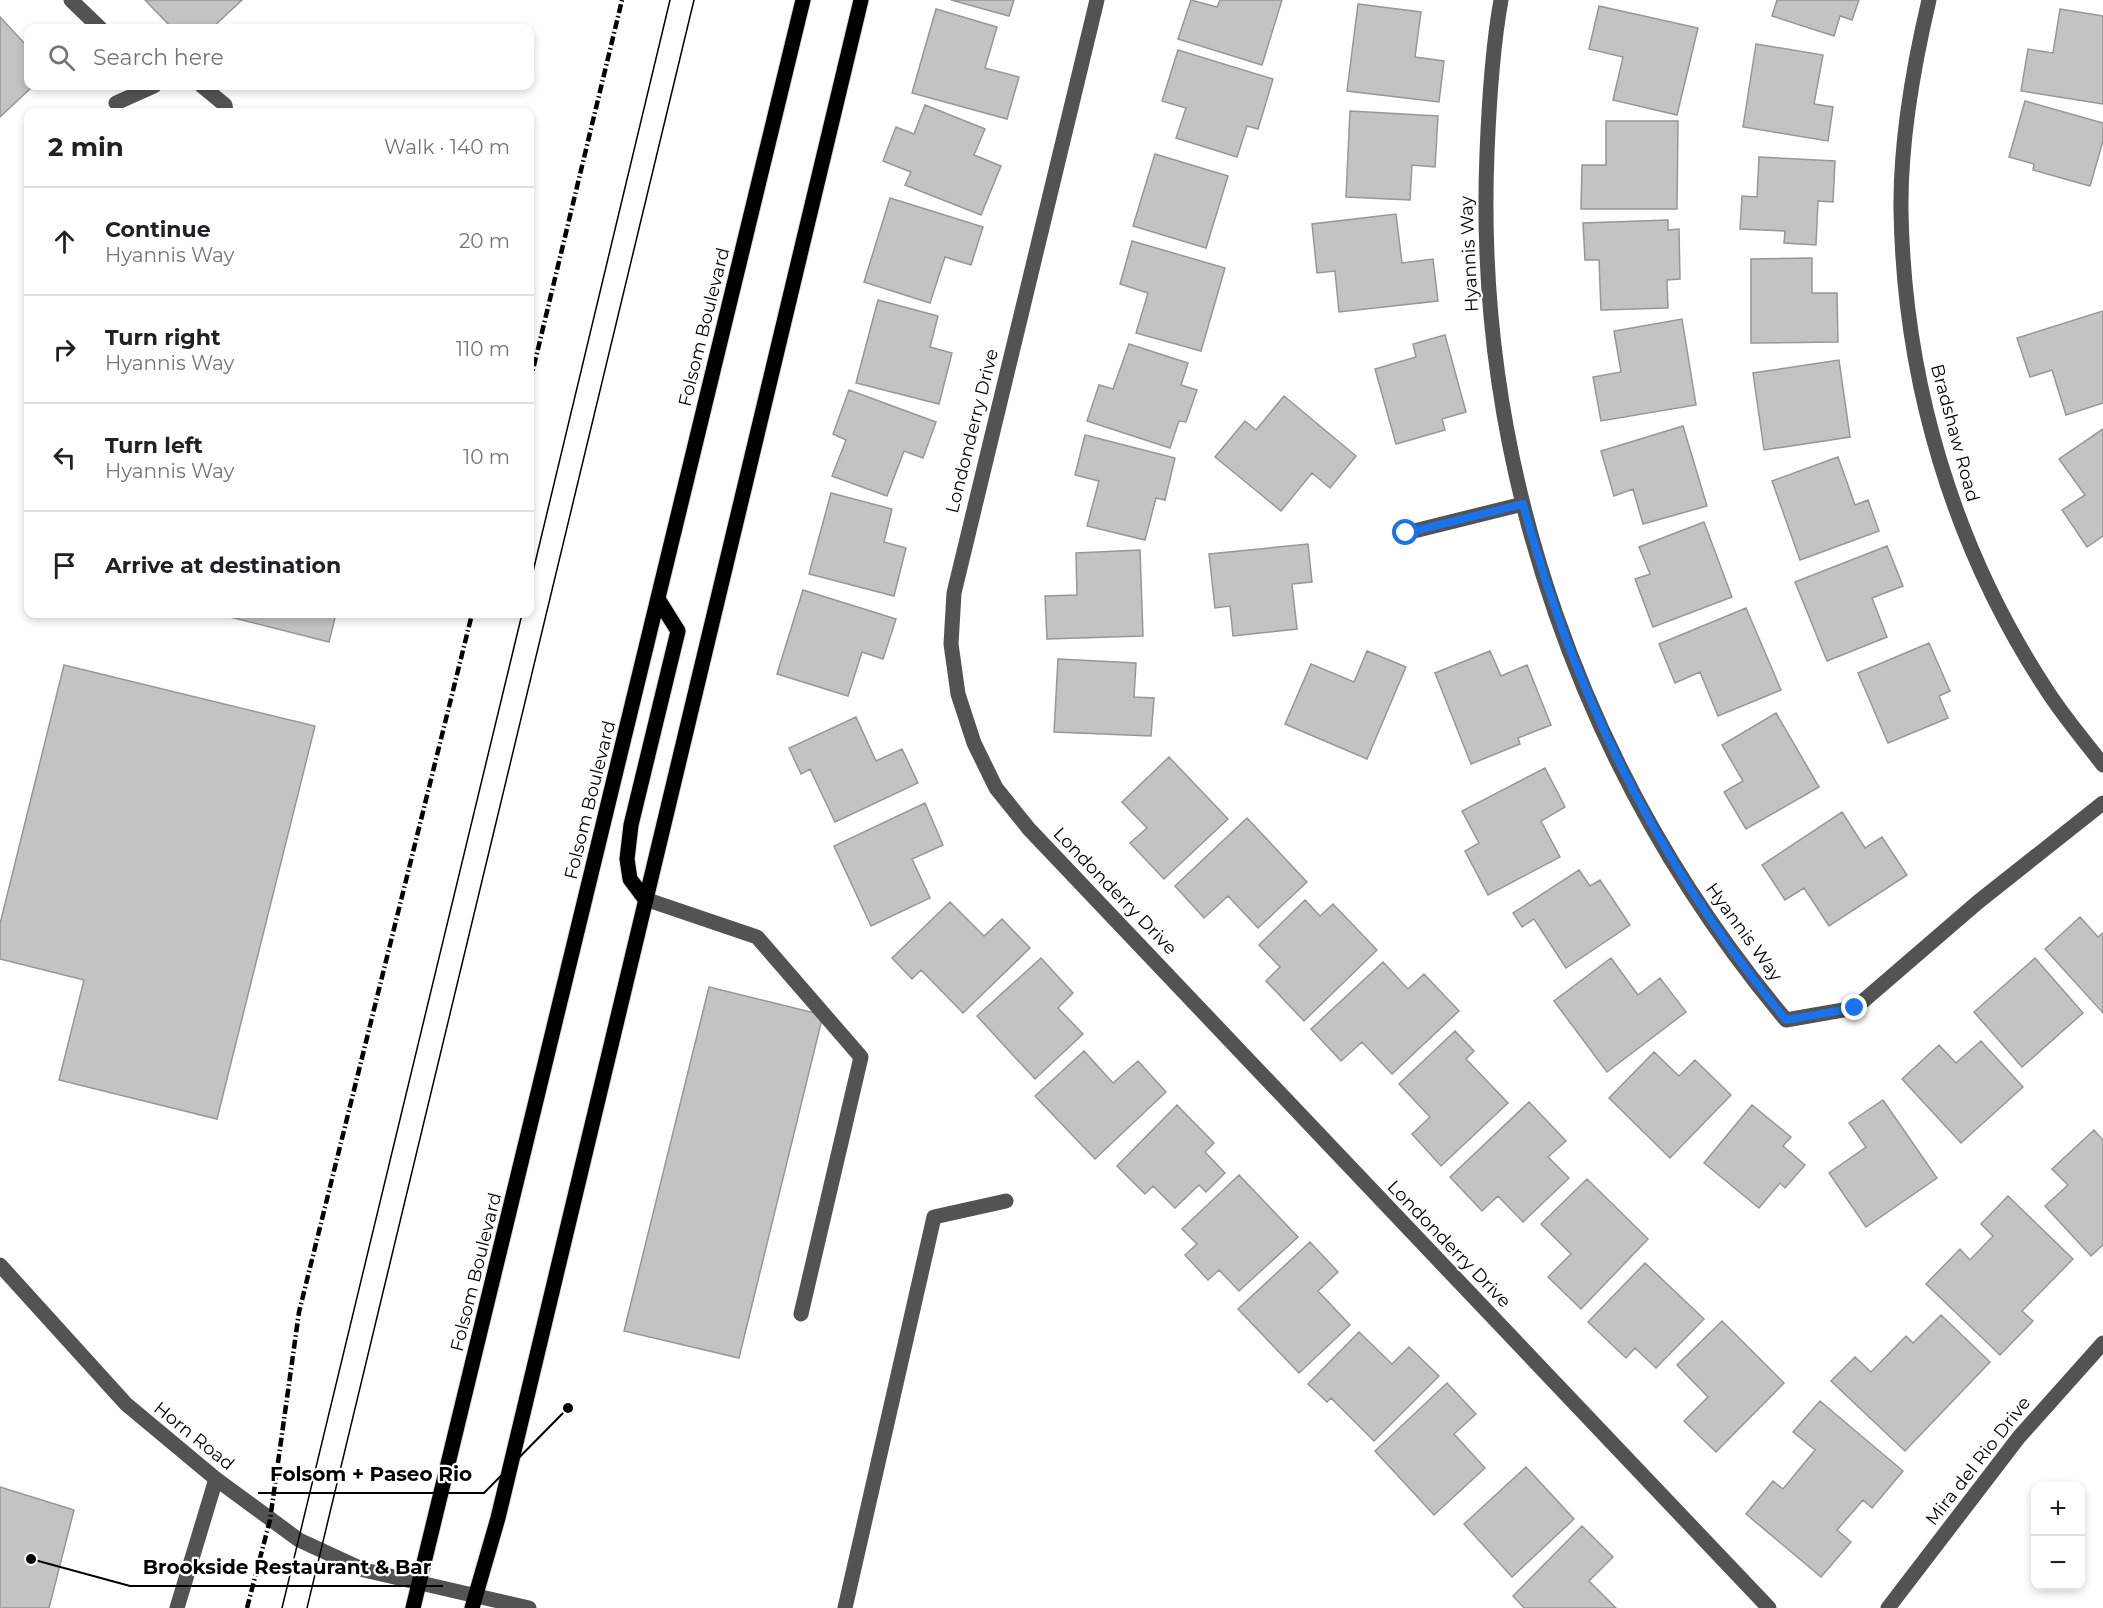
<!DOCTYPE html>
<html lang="en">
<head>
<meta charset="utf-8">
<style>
  body { margin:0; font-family:Montserrat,sans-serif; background:#f2f2f2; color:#202124 }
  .controls { position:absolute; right:18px; bottom:18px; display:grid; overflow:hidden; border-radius:12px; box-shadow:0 3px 9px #0003 }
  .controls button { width:54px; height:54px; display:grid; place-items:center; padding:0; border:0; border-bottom:2px solid #e0e0e0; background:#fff; color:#202124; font:30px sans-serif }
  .stop { position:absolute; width:18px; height:18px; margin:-14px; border:4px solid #1a73e8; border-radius:50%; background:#fff }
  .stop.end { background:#1a73e8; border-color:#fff; box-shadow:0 2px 6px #0008 }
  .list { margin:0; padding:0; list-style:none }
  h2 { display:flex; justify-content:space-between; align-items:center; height:78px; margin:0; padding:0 24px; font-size:26px }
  h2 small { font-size:20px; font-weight:400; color:#757577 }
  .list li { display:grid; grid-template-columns:39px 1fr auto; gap:18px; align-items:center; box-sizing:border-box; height:108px; padding:0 24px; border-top:2px solid #e0e0e0 }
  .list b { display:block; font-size:22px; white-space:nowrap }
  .list p { margin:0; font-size:20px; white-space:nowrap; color:#757577 }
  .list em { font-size:20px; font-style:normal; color:#757577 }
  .icon { flex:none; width:33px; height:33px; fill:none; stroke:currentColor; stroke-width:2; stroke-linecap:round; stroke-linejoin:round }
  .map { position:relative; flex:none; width:2103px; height:1608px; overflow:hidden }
  .search { position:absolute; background:#fff; box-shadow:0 3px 9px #0003; left:24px; top:24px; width:510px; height:66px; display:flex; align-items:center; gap:15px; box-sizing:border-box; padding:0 21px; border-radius:12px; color:#757577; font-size:22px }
  .panel { position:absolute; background:#fff; box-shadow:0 3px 9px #0003; left:24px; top:108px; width:510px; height:510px; border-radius:12px }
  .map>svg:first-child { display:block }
  .building { fill:#c3c3c3; stroke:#979797; stroke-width:1.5 }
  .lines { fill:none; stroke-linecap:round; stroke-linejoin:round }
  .major-casing { stroke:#dbdbdb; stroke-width:17 }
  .minor { stroke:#535353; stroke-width:15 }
  .major { stroke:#000; stroke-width:15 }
  .tram { stroke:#000; stroke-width:1.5 }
  .rail { stroke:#000; stroke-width:4.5; stroke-dasharray:9 3 1.5 3; stroke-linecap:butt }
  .route { stroke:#1a73e8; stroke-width:8 }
  .labels { text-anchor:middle; stroke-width:4.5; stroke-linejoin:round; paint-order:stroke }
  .street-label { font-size:18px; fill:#000; stroke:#fff }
  .leader { fill:none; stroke:#000; stroke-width:2 }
  .callout-dot { fill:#000; stroke:#fff; stroke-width:2 }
  .callout-label { font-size:20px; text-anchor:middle; font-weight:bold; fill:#000; stroke:#fff; stroke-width:4.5; stroke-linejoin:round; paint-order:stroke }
</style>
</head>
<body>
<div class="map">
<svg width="2103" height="1608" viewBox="0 0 2103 1608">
  <rect width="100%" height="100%" fill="#fff"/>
  <path class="building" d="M145 0H242L212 28H172Z
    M951 0H1014L1009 16Z
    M1191 0 1217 7 1220 0H1282L1262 65 1178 39Z
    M1777 0H1859L1852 20 1840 16 1834 36 1772 16Z
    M1358 4 1421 12 1415 57 1444 61 1439 102 1347 91Z
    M1599 6 1698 28 1677 115 1613 100 1623 57 1589 49Z
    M936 9 997 27 985 68 1019 77 1007 119 912 93Z
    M2060 9 2103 16V104L2021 91 2028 49 2053 53Z
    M0 17 28 47V86H33L0 117Z
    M1756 44 1823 55 1814 104 1833 107 1828 141 1743 127Z
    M1178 50 1273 79 1258 129 1247 126 1237 157 1176 138 1186 108 1162 101Z
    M2025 101 2103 123V141L2090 186 2033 170 2034 164 2009 157Z
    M925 105 985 129 974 155 1001 166 981 215 905 185 911 172 883 161 896 127 914 134Z
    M1350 111 1438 116 1435 167 1412 165 1410 200 1346 197Z
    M1606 121H1678L1677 209H1581L1582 165H1606Z
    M1155 154 1228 176 1206 248 1133 226Z
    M1759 157 1835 161 1833 202 1818 201 1816 245 1784 243 1785 231 1740 229 1742 196 1757 197Z
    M890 198 983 227 971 265 945 257 930 303 864 282Z
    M1396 214 1402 263 1433 259 1438 301 1339 312 1335 271 1317 273 1312 224Z
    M1668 220V230L1679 229 1680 279 1667 280 1668 308 1601 310 1599 260H1585L1583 223Z
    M1132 241 1225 268 1201 351 1136 333 1148 293 1120 284Z
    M1812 258V293H1837L1838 342 1751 343V259Z
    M878 300 938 316 930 347 952 353 939 404 856 383Z
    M2103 311V403L2066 415 2052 370 2030 377 2017 338Z
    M1682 319 1696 405 1601 421 1593 377 1621 372 1614 331Z
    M1445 335 1466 412 1442 419 1445 430 1396 444 1375 369 1416 357 1413 344Z
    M1129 344 1188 363 1181 385 1197 390 1186 422 1179 421 1170 448 1087 421 1099 385 1113 389Z
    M1839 360 1850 437 1764 450 1753 373Z
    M849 390 936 422 923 458 904 451 887 496 832 476 846 440 833 434Z
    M1284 396 1356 456 1330 488 1312 473 1281 511 1215 457 1245 421 1256 430Z
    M1683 426 1707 506 1643 524 1633 489 1614 496 1601 451Z
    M2103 429V536L2087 547 2062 510 2085 495 2059 459Z
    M1085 435 1175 458 1165 500 1156 498 1145 540 1087 526 1099 481 1075 475Z
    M1838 457 1855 505 1868 500 1879 531 1800 560 1772 481Z
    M831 493 892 509 884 542 906 548 894 596 809 574Z
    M1704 522 1732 597 1653 627 1635 579 1650 574 1639 547Z
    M1308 544 1312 582 1292 584 1297 629 1233 636 1230 606 1215 608 1209 554Z
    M1887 546 1903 586 1872 598 1887 637 1827 661 1795 582Z
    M1140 550 1143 636 1047 639 1045 596 1077 595 1076 553Z
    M803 590 896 619 883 659 862 652 848 696 777 674Z
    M1746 608 1781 690 1718 716 1700 672 1675 683 1659 644Z
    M218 614H336L329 642Z
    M1929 643 1950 691 1939 696 1948 718 1888 743 1858 673Z
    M1367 651 1406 667 1367 759 1285 724 1311 664 1354 682Z
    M1490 651 1501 676 1527 665 1551 725 1518 738 1520 744 1471 764 1435 673Z
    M1058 659 1136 663 1134 697 1154 698 1151 736 1054 732Z
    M64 665 315 726 217 1119 59 1080 84 980 0 959V924Z
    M1776 713 1819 787 1746 829 1724 792 1743 781 1722 745Z
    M856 717 876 761 902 749 918 783 835 822 810 769 801 774 789 748Z
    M1169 757 1228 819 1164 879 1130 843 1147 828 1122 802Z
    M1545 768 1565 807 1541 821 1560 857 1488 895 1465 851 1479 843 1462 811Z
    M925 803 943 845 912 859 930 898 871 926 834 846Z
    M1842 812 1865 848 1882 837 1907 875 1829 926 1804 888 1785 900 1762 865Z
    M1247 818 1307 882 1258 928 1228 896 1204 918 1175 886Z
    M1579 870 1590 886 1600 880 1630 925 1566 968 1534 919 1522 927 1513 913Z
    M1305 900 1320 916 1333 904 1377 950 1304 1021 1266 981 1280 967 1259 945Z
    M950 902 984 936 1002 919 1030 948 963 1013 921 970 912 979 892 958Z
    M2080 917 2098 937 2103 933V1013L2045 949Z
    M1041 958 1073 993 1058 1008 1083 1034 1035 1079 977 1016Z
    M1611 958 1638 995 1660 978 1686 1012 1607 1072 1554 1001Z
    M2035 958 2083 1013 2022 1067 1974 1012Z
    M1383 962 1408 989 1424 974 1459 1011 1392 1074 1362 1042 1341 1061 1311 1029Z
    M709 987 823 1015 739 1358 624 1331Z
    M1455 1031 1474 1051 1466 1059 1508 1103 1441 1166 1412 1134 1430 1117 1399 1084Z
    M1981 1041 2023 1087 1961 1143 1902 1079 1939 1045 1956 1063Z
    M1084 1051 1113 1083 1138 1061 1166 1092 1095 1159 1035 1096Z
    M1654 1052 1679 1076 1695 1060 1731 1095 1670 1158 1609 1098Z
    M1883 1100 1937 1178 1866 1227 1829 1173 1866 1147 1849 1123Z
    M1529 1102 1566 1141 1548 1157 1569 1178 1523 1222 1498 1196 1482 1211 1450 1177Z
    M1177 1105 1214 1143 1205 1152 1225 1173 1206 1192 1199 1185 1175 1208 1153 1186 1145 1194 1117 1166Z
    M1752 1105 1791 1137 1783 1146 1805 1165 1785 1188 1780 1183 1759 1208 1704 1163Z
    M2094 1130 2103 1140V1245L2091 1256 2045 1206 2068 1185 2052 1169Z
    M1239 1175 1298 1237 1239 1291 1219 1270 1208 1280 1185 1255 1197 1244 1182 1229Z
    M1587 1179 1648 1239 1581 1309 1548 1277 1571 1254 1541 1224Z
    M2008 1196 2073 1259 2022 1311 2033 1321 2000 1355 1926 1284 1960 1249 1970 1260 1993 1236 1981 1224Z
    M1310 1242 1338 1272 1318 1291 1350 1325 1299 1373 1238 1309Z
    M1645 1263 1704 1319 1656 1368 1635 1348 1626 1358 1588 1322Z
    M1941 1315 1990 1362 1905 1451 1831 1381 1855 1357 1871 1372 1906 1336 1913 1343Z
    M1722 1321 1784 1383 1716 1452 1684 1421 1708 1397 1677 1365Z
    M1359 1332 1392 1364 1409 1347 1439 1376 1374 1441 1331 1398 1327 1402 1308 1384Z
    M1447 1383 1476 1414 1454 1434 1485 1468 1434 1515 1375 1451Z
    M1820 1401 1903 1471 1872 1508 1863 1500 1837 1530 1851 1542 1821 1577 1746 1514 1773 1481 1783 1489 1815 1450 1793 1432Z
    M1526 1467 1574 1519 1512 1577 1464 1524Z
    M0 1487 74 1510 49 1608H0Z
    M1582 1526 1613 1557 1589 1581 1616 1608H1524L1513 1596Z"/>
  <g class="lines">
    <defs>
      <path id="major" d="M645 899 630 879 627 859 631 825 678 631 658 599
        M413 1608 803 0
        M472 1608 498 1518 861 0"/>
    </defs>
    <use href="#major" class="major-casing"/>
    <path class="minor" d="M71 0 100 28
      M1097 0 954 593 951 644 958 694 974 743 996 788 1029 829 1769 1608
      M1501 0C1492 50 1489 102 1487 153 1474 468 1584 779 1786 1020L1855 1008 1978 902 2103 803
      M1929 0C1913 68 1900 140 1901 211 1904 381 1953 547 2046 689 2063 716 2084 740 2103 765
      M202 86 225 105 226 112
      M116 103 154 86
      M1406 533 1523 504
      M645 899 757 937 861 1057 801 1314
      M0 1265 126 1404 216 1479 299 1540 364 1570 529 1608
      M177 1608 216 1479
      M845 1608 934 1217 1006 1201
      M1888 1608 2019 1437 2103 1343"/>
    <use href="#major" class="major"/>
    <path class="tram" d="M530 584 670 0
      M282 1608 522 614
      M307 1608 694 0"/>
    <path class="rail" d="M530 382 622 0
      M247 1608 270 1520 299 1312 472 614"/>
  </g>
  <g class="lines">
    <path class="route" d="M1406 533 1523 504C1574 696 1659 867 1786 1020L1855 1008"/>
  </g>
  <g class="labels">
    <g class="street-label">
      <text transform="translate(1469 254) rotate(-93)" y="6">Hyannis Way</text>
      <text transform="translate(704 327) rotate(-76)" y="6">Folsom Boulevard</text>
      <text transform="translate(972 431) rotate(-76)" y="6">Londonderry Drive</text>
      <text transform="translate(1955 433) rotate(75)" y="6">Bradshaw Road</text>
      <text transform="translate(590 800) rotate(-76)" y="6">Folsom Boulevard</text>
      <text transform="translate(1115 891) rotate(46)" y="6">Londonderry Drive</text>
      <text transform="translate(1744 932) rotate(54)" y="6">Hyannis Way</text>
      <text transform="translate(1449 1244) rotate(46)" y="6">Londonderry Drive</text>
      <text transform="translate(476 1272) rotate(-76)" y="6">Folsom Boulevard</text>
      <text transform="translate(194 1436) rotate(39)" y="6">Horn Road</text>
      <text transform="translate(1978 1461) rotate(-52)" y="6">Mira del Rio Drive</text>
    </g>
  </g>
  <path class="leader" d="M568 1408L484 1493H258M31 1559L130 1586H443"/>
  <g class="callout-dot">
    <circle cx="568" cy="1408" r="6"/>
    <circle cx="31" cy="1559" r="6"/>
  </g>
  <g class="callout-label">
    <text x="371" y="1481">Folsom + Paseo Rio</text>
    <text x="287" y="1574">Brookside Restaurant &amp; Bar</text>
  </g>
</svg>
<div class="controls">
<button>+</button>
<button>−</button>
</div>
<div class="stop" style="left:1406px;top:533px"></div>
<div class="stop end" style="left:1855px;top:1008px"></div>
<div class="search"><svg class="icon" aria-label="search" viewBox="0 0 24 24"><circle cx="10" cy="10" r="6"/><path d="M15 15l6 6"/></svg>Search here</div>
<section class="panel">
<h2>2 min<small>Walk · 140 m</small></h2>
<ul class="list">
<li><svg class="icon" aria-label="ahead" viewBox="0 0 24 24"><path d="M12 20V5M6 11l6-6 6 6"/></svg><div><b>Continue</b><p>Hyannis Way</p></div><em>20 m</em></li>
<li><svg class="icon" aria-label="right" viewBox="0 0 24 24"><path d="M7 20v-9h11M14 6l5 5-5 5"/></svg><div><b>Turn right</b><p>Hyannis Way</p></div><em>110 m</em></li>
<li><svg class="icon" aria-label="left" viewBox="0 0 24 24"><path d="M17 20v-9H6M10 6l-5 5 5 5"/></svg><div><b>Turn left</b><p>Hyannis Way</p></div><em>10 m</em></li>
<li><svg class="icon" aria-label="arrive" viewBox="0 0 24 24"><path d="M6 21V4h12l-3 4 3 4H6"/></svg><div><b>Arrive at destination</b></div></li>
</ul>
</section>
</div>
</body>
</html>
